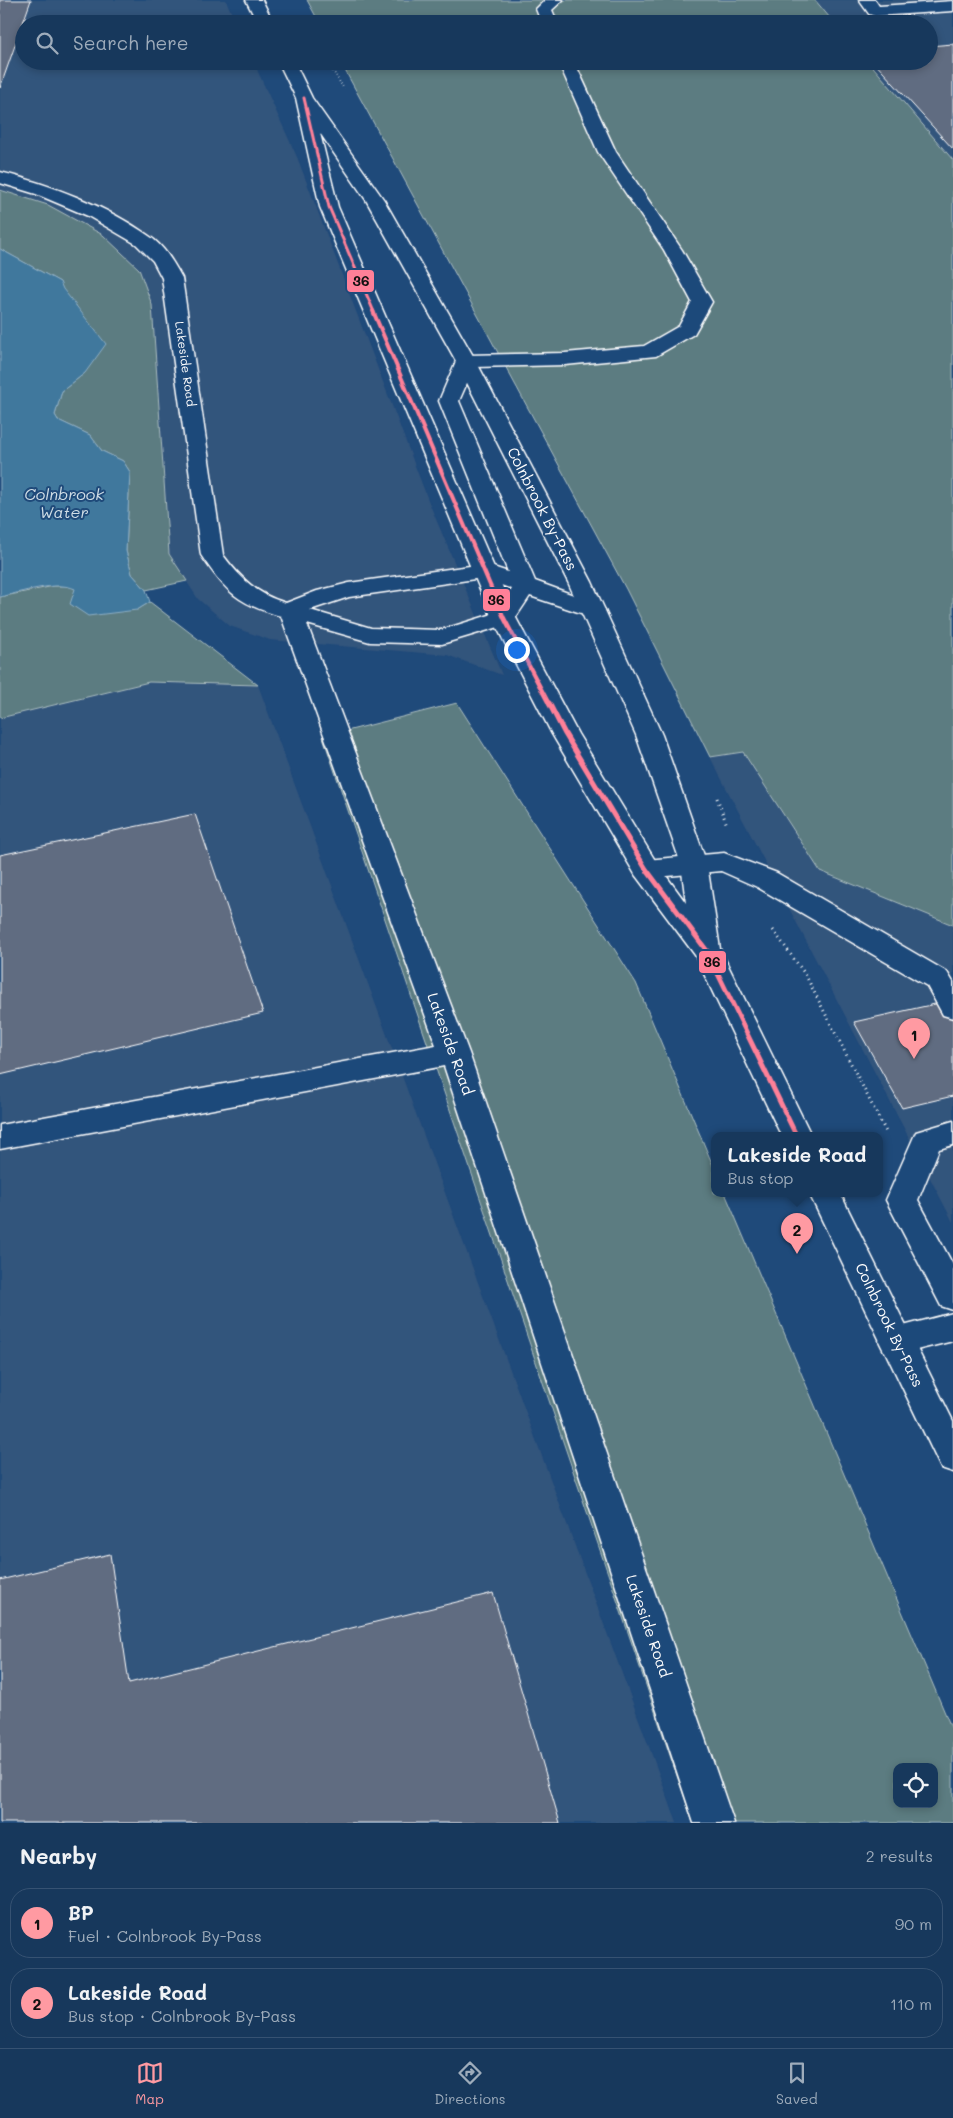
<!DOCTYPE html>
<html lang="en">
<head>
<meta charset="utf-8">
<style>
  body { margin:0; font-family:Mali,sans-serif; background:#244365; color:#f1f3f6 }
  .controls { position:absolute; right:15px; bottom:15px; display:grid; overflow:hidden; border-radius:10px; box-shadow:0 2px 8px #0003 }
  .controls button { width:45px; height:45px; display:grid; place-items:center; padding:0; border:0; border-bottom:1px solid #365272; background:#17385c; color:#f1f3f6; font:25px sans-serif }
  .you { position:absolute; left:516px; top:649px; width:18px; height:18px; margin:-12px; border:4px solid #fff; border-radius:50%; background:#1a73e8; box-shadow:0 0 0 8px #1a73e833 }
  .badge { display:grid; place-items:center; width:32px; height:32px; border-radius:50%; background:#ff9aa2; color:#111; font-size:16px; font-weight:700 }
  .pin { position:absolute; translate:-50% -41px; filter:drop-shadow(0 1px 2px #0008) }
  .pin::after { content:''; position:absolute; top:26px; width:18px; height:15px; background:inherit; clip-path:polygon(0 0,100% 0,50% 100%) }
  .popup { position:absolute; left:711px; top:1132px; width:172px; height:65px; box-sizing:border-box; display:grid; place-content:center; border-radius:10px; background:#17385c; filter:drop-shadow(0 1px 4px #0005); font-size:16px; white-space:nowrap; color:#9eacbb }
  .popup b { font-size:19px; color:#f1f3f6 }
  .popup::after { content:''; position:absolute; left:50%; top:100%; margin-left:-10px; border:10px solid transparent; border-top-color:#17385c }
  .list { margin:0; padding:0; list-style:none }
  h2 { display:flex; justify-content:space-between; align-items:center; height:65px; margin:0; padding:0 20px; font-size:21px }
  h2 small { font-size:16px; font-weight:400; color:#9eacbb }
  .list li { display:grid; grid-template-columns:32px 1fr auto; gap:15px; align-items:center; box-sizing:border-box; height:70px; margin:0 10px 10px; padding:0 10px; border:1px solid #365272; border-radius:20px }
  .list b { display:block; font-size:19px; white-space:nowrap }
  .list p { margin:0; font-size:16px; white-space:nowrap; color:#9eacbb }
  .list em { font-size:16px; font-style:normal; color:#9eacbb }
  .icon { flex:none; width:28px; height:28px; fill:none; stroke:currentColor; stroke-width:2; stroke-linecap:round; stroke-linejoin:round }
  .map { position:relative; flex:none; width:953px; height:1823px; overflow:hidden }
  .search { position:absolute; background:#17385c; box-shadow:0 2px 8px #0003; left:15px; right:15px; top:15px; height:55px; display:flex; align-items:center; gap:12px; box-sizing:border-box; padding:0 18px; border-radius:28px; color:#9eacbb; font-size:19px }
  .sheet { height:225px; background:#17385c }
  nav { display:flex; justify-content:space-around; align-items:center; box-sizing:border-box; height:70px; border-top:1px solid #365272; background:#17385c; font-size:14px; color:#9eacbb }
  nav a { display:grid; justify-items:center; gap:2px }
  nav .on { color:#ff9aa2 }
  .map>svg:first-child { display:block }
  .built { fill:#33547c }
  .green { fill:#5b7c81; stroke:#adbec0; fill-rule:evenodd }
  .water { fill:#41789d; stroke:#8daec4 }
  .building { fill:#616c81; stroke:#fff }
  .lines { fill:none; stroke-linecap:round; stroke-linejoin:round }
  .minor-casing { stroke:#fff; stroke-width:3 }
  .highway-casing { stroke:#fff; stroke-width:3 }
  .path-far1 { stroke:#fff; stroke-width:2; stroke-dasharray:0.5 2.5; stroke-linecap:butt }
  .path { stroke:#fff; stroke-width:3; stroke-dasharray:1 4; stroke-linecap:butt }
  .minor { fill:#1f4a7a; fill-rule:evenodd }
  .highway { fill:#1f4a7a; fill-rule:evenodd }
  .bus-1-far2-casing { stroke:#1f4a7a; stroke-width:5.5 }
  .bus-1-far1-casing { stroke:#1f4a7a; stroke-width:7 }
  .bus-1-casing { stroke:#1f4a7a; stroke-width:9 }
  .bus-1-far2 { stroke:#ff8098; stroke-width:3 }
  .bus-1-far1 { stroke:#ff8098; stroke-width:4 }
  .bus-1 { stroke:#ff8098; stroke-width:5 }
  .labels { text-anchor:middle; stroke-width:4; stroke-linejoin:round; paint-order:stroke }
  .far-street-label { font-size:12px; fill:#fff; stroke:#1f4a7a }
  .street-label { font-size:15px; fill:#fff; stroke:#1f4a7a }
  .water-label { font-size:16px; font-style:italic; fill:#d0dde6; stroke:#1f4a7a }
  .line-badge { stroke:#1f4a7a; stroke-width:2 }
  .pale-badge-label { font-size:14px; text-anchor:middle; font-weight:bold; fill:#111 }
</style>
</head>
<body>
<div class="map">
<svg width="953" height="1823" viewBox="0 0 953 1823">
  <rect width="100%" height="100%" fill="#1f4a7a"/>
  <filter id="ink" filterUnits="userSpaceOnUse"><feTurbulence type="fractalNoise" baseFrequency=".02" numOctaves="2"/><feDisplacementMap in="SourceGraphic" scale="10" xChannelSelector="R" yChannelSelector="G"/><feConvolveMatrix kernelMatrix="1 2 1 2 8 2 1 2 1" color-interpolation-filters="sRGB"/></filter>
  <g filter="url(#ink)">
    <path class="built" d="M0 0H226L236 24H24V61H253L297 157 430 505 502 675 447 655 270 640 230 626 198 599 169 554 152 305 48 205 0 190Z
      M815 0H953V160L868 61H929V24H835Z
      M149 682 258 685 677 1823H0V718Z
      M743 752 820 871 953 925V1222L710 757Z"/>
    <path class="green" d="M307 0H815L835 24H320Z
      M340 61H868L953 160V925L820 871 743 752 710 757 626 589Z
      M0 190 48 205 103 235 139 269 152 305 169 554 187 581 146 590 132 574 126 551 130 472 123 461 102 451 90 435 58 420 55 415 62 391 85 373 60 282 0 249Z
      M54 586H68L137 610 150 602 258 685 149 682 0 718V597Z
      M457 703 636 983 714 1168V1193H725L953 1732V1823H693L323 737ZM897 1767H934V1804H897Z"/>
    <path class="water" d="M0 249 60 282 63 289 106 344 85 373 62 391 55 415 58 420 90 435 102 451 123 461 130 472 126 551 132 574 146 590 150 602 137 610 88 616 70 604 75 589C57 580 19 593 0 597Z"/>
    <path class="building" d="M0 0H31L0 88Z
      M953 44V149L873 61H929V46Z
      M195 814 263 1013 0 1075V855Z
      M953 1000V1096L902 1108 854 1022Z
      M110 1554 129 1683 493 1593 560 1823H0V1580Z"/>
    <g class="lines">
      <defs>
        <path id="minor" d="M545 0H563L552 10 558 24H542L536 9Z
          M859 0H875L879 6 953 1V11L875 16 869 14Z
          M558 61H574L616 152 682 250 712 302 694 334 656 356 565 365 474 367 459 401 535 581 601 605 605 610 601 615 593 617 530 596 512 623 442 644 370 642 307 624 469 1053 734 1823H694L444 1066 0 1149V1125L436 1045 281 616C238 604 225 591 201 555L162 278 153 261 136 244 88 216 36 194 0 183V172C49 184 107 206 149 236 164 246 173 262 182 278L223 555C240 578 258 595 286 603L317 591 349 583 484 564 508 572 439 401 456 361 459 357 466 355 565 353 644 346 679 326 692 302 664 250 598 152ZM482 578 512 589 496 613 441 630 371 628 310 610 349 597Z
          M724 853 777 873 947 972 953 982V1018L943 1015 927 986 757 887 721 871 646 878 636 876 633 869 636 862 646 860Z
          M953 1121V1145L939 1149 918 1200 953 1265V1310L941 1306 886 1200 916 1132Z
          M953 1313V1341L896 1355 884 1351 879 1341 884 1331Z"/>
        <path id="highway" d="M246 0H262L274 24H258Z
          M278 61H294L312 98 384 200 476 361 592 582 662 735 707 864 720 949 811 1135H781L695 955 636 876 552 734 492 618 320 207 296 98ZM320 133 366 200 456 361 568 582 636 735 681 864 686 903 656 862 578 734 516 618 338 207Z
          M809 1193H840L953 1421V1472L941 1468Z"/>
      </defs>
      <use href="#minor" class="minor-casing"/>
      <use href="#highway" class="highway-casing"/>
      <path class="path-far1" d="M301 16 306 24
        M333 71 344 89"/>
      <path class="path" d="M717 798 727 825
        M773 930 805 974 886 1132"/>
      <use href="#minor" class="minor"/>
      <use href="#highway" class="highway"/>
      <defs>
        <path id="bus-1-far2" d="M304 98 329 207 374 312"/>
        <path id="bus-1-far1" d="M373 311 504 618 549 704"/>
        <path id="bus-1" d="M549 703 565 734 646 869 707 951 796 1135"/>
      </defs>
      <use href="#bus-1-far2" class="bus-1-far2-casing"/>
      <use href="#bus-1-far1" class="bus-1-far1-casing"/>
      <use href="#bus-1" class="bus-1-casing"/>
      <use href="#bus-1-far2" class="bus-1-far2"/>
      <use href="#bus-1-far1" class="bus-1-far1"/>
      <use href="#bus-1" class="bus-1"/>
    </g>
  </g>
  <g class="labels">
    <g class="far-street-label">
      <text transform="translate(185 364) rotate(82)" y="4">Lakeside Road</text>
    </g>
    <g class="street-label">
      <text transform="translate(542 509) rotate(63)" y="5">Colnbrook By-Pass</text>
      <text transform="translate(450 1044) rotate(70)" y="5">Lakeside Road</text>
      <text transform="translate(889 1325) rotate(64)" y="5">Colnbrook By-Pass</text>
      <text transform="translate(648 1626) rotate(71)" y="5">Lakeside Road</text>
    </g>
    <g class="water-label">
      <text x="64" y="500">Colnbrook<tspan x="64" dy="18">Water</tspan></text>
    </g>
  </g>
  <g class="line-badge">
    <rect x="346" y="269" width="29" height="24" rx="5" fill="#ff8098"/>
    <rect x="482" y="588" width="29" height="24" rx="5" fill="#ff8098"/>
    <rect x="698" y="950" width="29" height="24" rx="5" fill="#ff8098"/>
  </g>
  <g class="pale-badge-label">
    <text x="361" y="286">36</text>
    <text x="496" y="605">36</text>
    <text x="712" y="967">36</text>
  </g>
</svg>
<div class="controls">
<button><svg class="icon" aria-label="locate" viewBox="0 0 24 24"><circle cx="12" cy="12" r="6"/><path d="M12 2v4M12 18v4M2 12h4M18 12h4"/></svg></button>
</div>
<div class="you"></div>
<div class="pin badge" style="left:914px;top:1059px">1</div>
<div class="pin badge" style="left:797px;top:1254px">2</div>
<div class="popup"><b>Lakeside Road</b>Bus stop</div>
<div class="search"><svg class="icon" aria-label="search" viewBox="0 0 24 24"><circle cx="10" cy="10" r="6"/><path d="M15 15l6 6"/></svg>Search here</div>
</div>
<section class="sheet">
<h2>Nearby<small>2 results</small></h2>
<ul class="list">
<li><span class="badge">1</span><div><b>BP</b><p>Fuel · Colnbrook By-Pass</p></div><em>90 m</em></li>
<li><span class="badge">2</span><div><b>Lakeside Road</b><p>Bus stop · Colnbrook By-Pass</p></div><em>110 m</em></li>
</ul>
</section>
<nav>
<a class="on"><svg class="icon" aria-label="map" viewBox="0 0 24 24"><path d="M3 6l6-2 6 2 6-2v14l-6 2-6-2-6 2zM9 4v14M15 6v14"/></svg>Map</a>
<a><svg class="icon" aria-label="directions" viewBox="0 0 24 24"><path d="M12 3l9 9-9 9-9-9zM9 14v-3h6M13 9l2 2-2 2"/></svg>Directions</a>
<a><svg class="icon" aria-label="saved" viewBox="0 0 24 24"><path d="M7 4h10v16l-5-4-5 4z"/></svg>Saved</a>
</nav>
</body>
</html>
